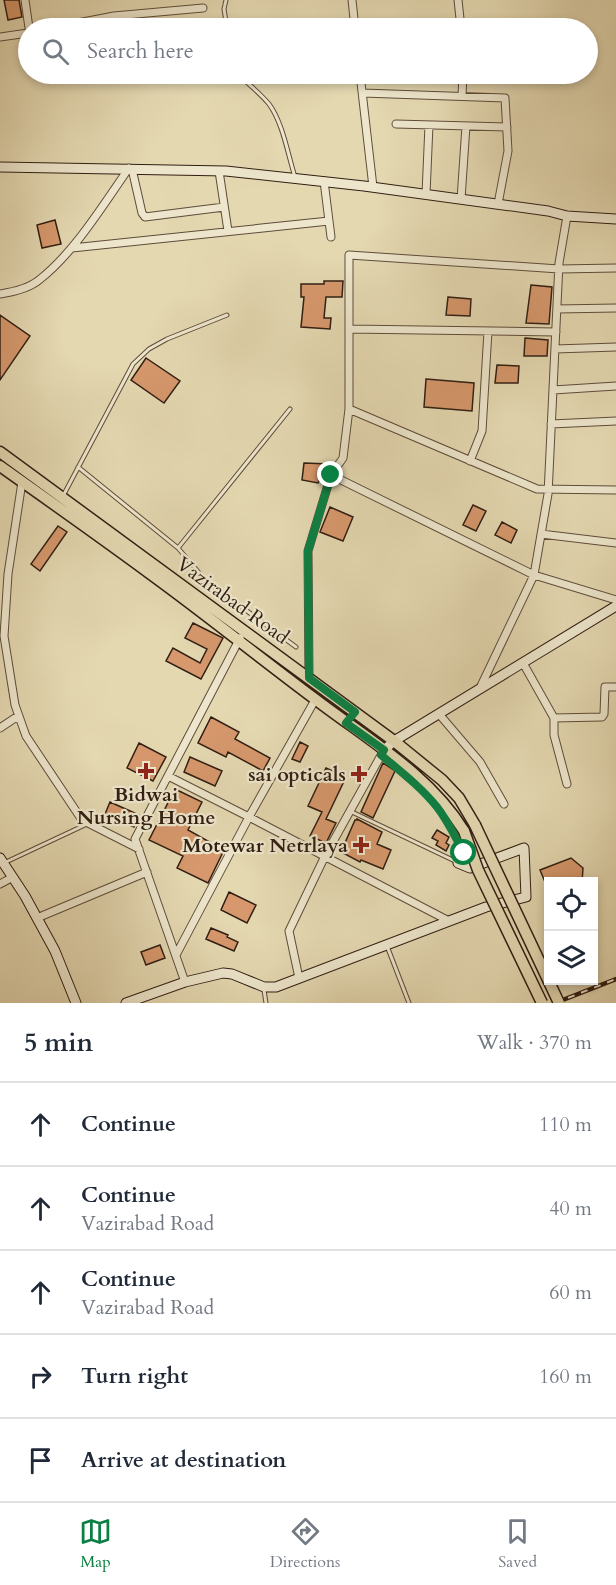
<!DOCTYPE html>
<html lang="en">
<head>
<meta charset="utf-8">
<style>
  body { margin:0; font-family:Cardo,serif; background:#f2f2f3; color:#1f2937 }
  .controls { position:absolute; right:18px; bottom:18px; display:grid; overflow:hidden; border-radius:0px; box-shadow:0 3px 9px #0003 }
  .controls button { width:54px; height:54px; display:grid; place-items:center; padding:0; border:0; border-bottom:2px solid #e0e1e3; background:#fff; color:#1f2937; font:30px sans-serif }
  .stop { position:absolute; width:18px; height:18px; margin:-14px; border:4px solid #0b8043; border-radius:50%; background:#fff }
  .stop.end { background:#0b8043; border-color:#fff; box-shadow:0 2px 6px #0008 }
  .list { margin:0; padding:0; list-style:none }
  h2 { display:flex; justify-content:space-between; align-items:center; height:78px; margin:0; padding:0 24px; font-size:26px }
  h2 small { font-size:20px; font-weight:400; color:#747a83 }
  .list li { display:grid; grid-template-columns:39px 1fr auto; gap:18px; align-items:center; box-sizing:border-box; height:84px; padding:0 24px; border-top:2px solid #e0e1e3 }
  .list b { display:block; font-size:22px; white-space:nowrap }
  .list p { margin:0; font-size:20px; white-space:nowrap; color:#747a83 }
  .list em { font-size:20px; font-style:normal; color:#747a83 }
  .icon { flex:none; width:33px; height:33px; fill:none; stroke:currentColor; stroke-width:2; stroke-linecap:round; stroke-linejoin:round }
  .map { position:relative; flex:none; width:616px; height:1003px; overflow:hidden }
  .search { position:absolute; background:#fff; box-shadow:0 3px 9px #0003; left:18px; right:18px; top:18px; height:66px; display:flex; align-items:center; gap:15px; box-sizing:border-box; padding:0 21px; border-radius:33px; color:#747a83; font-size:22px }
  .sheet { height:498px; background:#fff }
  nav { display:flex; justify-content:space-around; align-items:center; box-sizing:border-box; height:84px; border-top:2px solid #e0e1e3; background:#fff; font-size:16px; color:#747a83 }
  nav a { display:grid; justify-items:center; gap:3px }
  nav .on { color:#0b8043 }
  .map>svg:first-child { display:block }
  .building { fill:#d6986c; stroke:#311e13; stroke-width:1.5 }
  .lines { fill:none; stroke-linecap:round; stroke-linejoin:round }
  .lane-casing { stroke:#5e4c3a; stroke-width:5 }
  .street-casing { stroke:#5e4c3a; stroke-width:9 }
  .secondary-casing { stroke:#311e13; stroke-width:11 }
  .primary-casing { stroke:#311e13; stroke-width:13 }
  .lane { stroke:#ede6cc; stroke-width:3 }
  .street { stroke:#ede6cc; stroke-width:7 }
  .secondary { stroke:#ede6cc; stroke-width:9 }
  .primary { stroke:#e4d8b1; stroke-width:10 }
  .rail-casing { stroke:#311e13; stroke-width:4.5 }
  .rail { stroke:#ede6cc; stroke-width:2; stroke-dasharray:7; stroke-linecap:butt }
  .primary-bridge-casing { stroke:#311e13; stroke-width:13; stroke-linecap:butt }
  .primary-bridge { stroke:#e4d8b1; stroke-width:10 }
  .route { stroke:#0b8043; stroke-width:8 }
  .poi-dot { fill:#8f2418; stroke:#ede6cc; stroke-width:2 }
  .labels { text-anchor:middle; stroke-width:4.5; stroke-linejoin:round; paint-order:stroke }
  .street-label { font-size:20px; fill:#311e13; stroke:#ede6cc }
  .poi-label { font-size:20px; font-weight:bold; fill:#311e13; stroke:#ede6cc; text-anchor:end }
</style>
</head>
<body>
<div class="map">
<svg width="616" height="1003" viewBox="0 0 616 1003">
  <rect width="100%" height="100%" fill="#e4d8b1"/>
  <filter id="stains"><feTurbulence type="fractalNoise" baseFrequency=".00333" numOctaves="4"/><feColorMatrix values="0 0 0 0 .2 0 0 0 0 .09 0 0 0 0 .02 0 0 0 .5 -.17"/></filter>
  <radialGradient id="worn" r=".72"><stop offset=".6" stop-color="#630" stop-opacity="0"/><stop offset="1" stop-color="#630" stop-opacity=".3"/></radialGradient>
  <path class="building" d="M4 0H19L22 17 8 20Z
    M55 220 61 244 42 248 37 225Z
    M324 281H343L342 297H326L324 318H331L330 329 301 327 304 297H301V284H324Z
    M531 285 552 287 549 324 526 323Z
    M448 297 471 299 470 316 446 315Z
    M0 315 30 336 0 380Z
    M525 338 548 340 547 356H524Z
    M146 358 180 381 164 403 131 380Z
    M497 365 519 366 518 383H495Z
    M426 379 474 383 472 411 424 407Z
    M304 463 328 464 318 483 302 480Z
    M473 505 486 511 476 531 463 525Z
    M330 507 353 517 343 541 320 532Z
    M502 522 517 530 511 543 495 535Z
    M58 526 67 532 40 571 31 564Z
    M193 623 223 638 201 679 166 661 173 648 200 663 207 649 185 638Z
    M211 717 239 732 235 739 270 758 263 771 228 752 226 757 198 743Z
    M300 742 308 746 300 762 292 759Z
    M139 743 166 757 153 781 127 768Z
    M190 757 222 771 215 786 184 772Z
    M383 763 395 771 373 818 361 812Z
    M326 768 346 777 326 819 336 823 326 843 310 836 322 812 308 806Z
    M175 789 202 802 188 830 224 850 208 883 177 868 183 856 149 840Z
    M110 802 139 815 134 827 105 814Z
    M357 819 382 832 377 844 391 850 383 869 361 860 360 862 341 852 355 820H357Z
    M437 830 449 837 446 843 449 845 446 851 436 845 438 841 432 838Z
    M571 858 583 868 582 882H545L540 870Z
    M229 892 256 905 247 923 221 910Z
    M211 928 228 935 227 937 238 942 234 951 206 939Z
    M160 945 165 958 146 965 141 952Z"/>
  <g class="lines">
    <defs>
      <path id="lane" d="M226 0 224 9 227 28
        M238 74C248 84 260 93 269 104 283 123 288 155 295 177
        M78 467 178 548 206 581 296 647
        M63 496 133 364 149 349 167 339 227 315
        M178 548 290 409
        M382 756C401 772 421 787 437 807 450 824 460 844 468 864
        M352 812 457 862
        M6 862 87 824
        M387 946 409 1003
        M264 990 266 1003"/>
      <path id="street" d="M25 0 29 28
        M352 0 355 28
        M458 0 461 28
        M52 28 114 16 203 8
        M0 37 28 33
        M360 74 373 187
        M363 93 505 98 508 151 498 204
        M462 96 463 74
        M396 124 507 127
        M132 169 142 213 145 217 224 207
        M219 171 228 231
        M324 181 331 237
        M426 194 429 125
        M461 199 466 126
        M72 248 329 221
        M0 294C13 292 28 289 39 280 74 253 103 205 129 168
        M557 309 616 308
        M349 329 556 332
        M555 349 616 347
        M553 390 616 386
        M349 409V255L559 269 616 268
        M551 424 616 421
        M470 461 482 431 488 331
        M331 475 343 458 349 409 537 489 616 490
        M22 482 8 574 4 636 15 705 26 736 82 820 139 849
        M541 534 616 543
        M523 663 554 718V735L567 784
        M309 678 308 551 331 475 534 575 616 600
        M480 688 534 575 548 494 559 263 567 216
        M439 714 480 762 504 804
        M554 718 602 717 604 714 605 687H616
        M0 728 18 716
        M168 776 249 817 315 700
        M0 884 13 877
        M37 918 147 872
        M176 955 249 817 449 921
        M299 978 289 931 325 856 384 750
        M185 982 135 839 240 638"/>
      <path id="secondary" d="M0 167 226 171 364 186 548 211 567 216 616 219
        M384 750 394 741 616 606
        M0 858 25 896 55 951 76 1003
        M126 1003 185 982 223 973 232 974 264 987H276L486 907 526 897 524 848 470 868 458 863"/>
      <path id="primary" d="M0 452 394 741 442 780 459 798 475 825
        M0 466C51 502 102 538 152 575 207 615 260 658 315 699 367 739 429 774 464 831"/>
    </defs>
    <use href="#lane" class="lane-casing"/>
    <use href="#street" class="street-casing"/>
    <use href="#secondary" class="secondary-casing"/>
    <use href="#primary" class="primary-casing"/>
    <use href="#lane" class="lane"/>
    <use href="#street" class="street"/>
    <use href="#secondary" class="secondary"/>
    <use href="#primary" class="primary"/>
    <defs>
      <path id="rail" d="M555 1003 616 979"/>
    </defs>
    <use href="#rail" class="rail-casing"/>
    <use href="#rail" class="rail"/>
    <defs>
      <path id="primary-bridge" d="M475 825 559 1003
        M464 831 478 870 542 1003"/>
    </defs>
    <use href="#primary-bridge" class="primary-bridge-casing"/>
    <use href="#primary-bridge" class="primary-bridge"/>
  </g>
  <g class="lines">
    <path class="route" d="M331 475 308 551 309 678 355 712 346 723 384 750 381 755C400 771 421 787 437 807 448 821 455 837 464 853"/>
  </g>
  <g class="poi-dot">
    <path d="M143 762h6v6h6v6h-6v6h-6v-6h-6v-6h6z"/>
    <path d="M356 765h6v6h6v6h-6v6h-6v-6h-6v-6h6z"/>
    <path d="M358 836h6v6h6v6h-6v6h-6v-6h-6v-6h6z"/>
  </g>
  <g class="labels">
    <g class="street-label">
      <text transform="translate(233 600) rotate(36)" y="7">Vazirabad Road</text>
    </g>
    <g class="poi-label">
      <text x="346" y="781">sai opticals</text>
      <text x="146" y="801" text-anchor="middle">Bidwai<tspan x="146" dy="23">Nursing Home</tspan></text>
      <text x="348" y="852">Motewar Netrlaya</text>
    </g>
  </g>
  <rect width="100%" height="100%" filter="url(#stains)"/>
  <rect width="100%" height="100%" fill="url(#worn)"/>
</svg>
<div class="controls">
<button><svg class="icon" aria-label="locate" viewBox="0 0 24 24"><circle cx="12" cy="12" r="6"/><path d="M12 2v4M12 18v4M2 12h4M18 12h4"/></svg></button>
<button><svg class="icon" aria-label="layers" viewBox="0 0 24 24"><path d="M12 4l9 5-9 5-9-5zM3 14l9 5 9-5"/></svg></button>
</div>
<div class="stop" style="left:464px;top:853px"></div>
<div class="stop end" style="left:331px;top:475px"></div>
<div class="search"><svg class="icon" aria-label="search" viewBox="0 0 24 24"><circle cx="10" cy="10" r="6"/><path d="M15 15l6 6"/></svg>Search here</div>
</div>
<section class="sheet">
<h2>5 min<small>Walk · 370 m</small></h2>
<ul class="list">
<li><svg class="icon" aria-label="ahead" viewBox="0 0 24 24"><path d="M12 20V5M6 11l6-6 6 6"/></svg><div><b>Continue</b></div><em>110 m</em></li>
<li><svg class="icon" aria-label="ahead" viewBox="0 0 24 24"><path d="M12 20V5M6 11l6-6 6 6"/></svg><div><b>Continue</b><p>Vazirabad Road</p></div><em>40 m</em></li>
<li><svg class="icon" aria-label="ahead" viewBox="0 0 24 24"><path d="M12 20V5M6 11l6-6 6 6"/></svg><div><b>Continue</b><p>Vazirabad Road</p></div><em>60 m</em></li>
<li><svg class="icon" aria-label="right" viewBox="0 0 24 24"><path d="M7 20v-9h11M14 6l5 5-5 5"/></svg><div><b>Turn right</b></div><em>160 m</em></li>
<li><svg class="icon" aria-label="arrive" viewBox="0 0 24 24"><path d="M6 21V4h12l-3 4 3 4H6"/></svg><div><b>Arrive at destination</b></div></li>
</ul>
</section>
<nav>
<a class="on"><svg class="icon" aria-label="map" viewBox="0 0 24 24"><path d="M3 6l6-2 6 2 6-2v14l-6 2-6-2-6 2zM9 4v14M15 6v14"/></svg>Map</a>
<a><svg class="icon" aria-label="directions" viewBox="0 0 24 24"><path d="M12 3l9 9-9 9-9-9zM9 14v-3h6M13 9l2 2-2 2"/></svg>Directions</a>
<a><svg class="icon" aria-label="saved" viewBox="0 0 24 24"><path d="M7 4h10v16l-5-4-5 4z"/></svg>Saved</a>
</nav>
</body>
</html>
